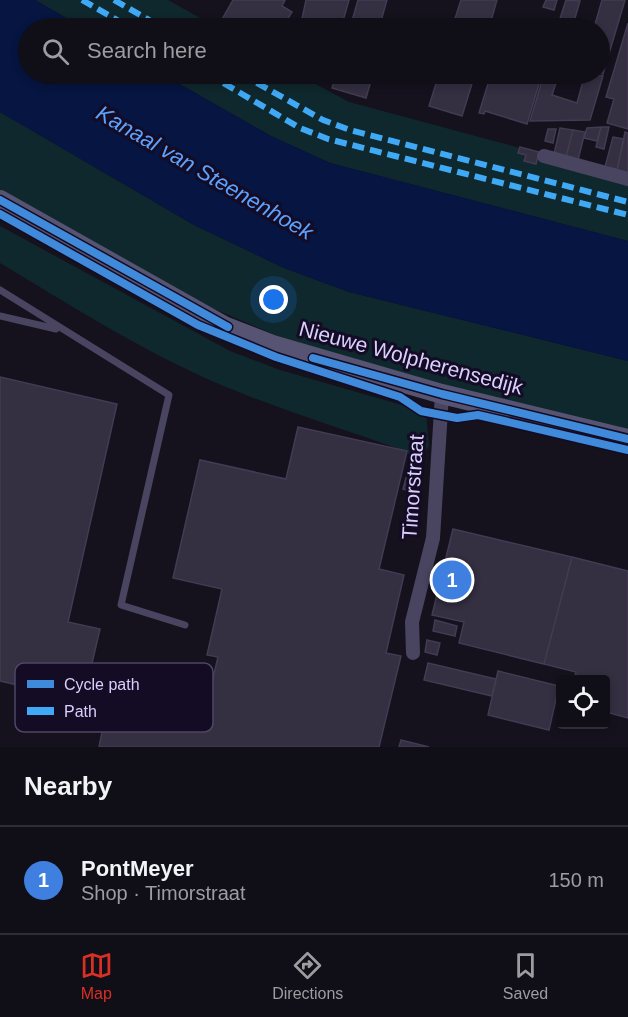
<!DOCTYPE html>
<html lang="en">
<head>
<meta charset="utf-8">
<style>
  body { margin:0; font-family:Helvetica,sans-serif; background:#19171f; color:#f1f3f6 }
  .controls { position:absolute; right:18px; bottom:18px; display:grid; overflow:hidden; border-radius:6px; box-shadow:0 3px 9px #0003 }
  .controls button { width:54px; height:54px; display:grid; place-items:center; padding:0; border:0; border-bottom:2px solid #302e35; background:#100e16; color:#f1f3f6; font:30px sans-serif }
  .you { position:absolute; left:274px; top:300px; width:21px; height:21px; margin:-15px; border:4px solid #fff; border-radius:50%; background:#1a73e8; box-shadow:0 0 0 9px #1a73e833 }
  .badge { display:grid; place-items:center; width:39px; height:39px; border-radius:50%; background:#d93025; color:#fff; font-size:20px; font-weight:700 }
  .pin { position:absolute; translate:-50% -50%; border:3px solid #fff; box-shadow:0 2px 6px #0006 }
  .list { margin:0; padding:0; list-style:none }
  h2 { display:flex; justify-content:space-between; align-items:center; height:78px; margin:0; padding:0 24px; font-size:26px }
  h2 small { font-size:20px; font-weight:400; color:#9c9ca1 }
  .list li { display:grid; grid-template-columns:39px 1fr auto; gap:18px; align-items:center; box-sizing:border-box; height:108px; padding:0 24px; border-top:2px solid #302e35 }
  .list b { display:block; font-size:22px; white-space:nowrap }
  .list p { margin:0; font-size:20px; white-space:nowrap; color:#9c9ca1 }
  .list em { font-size:20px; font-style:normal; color:#9c9ca1 }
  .icon { flex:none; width:33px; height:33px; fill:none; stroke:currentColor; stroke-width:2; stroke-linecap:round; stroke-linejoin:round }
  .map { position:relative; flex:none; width:628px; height:747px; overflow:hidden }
  .search { position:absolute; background:#100e16; box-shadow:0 3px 9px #0003; left:18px; right:18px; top:18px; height:66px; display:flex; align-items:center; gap:15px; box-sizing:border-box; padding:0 21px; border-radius:33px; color:#9c9ca1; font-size:22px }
  .sheet { height:186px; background:#100e16 }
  nav { display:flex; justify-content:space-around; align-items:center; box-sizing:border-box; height:84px; border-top:2px solid #302e35; background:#100e16; font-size:16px; color:#9c9ca1 }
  nav a { display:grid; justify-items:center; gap:3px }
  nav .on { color:#d93025 }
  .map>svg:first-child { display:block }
  .green { fill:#0f282d }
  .water { fill:#061541 }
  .building { fill:#342f41; stroke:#423b53; stroke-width:1.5 }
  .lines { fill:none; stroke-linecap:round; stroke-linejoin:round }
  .lane { stroke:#494560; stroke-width:7 }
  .street { stroke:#494560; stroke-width:14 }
  .secondary { stroke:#575372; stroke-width:20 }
  .quiet { stroke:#3fa9f5; stroke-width:6; stroke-dasharray:12 6; stroke-linecap:butt }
  .cycleway-casing { stroke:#130c24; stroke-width:11 }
  .cycleway { stroke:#408adc; stroke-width:8 }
  .labels { text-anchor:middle; stroke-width:6; stroke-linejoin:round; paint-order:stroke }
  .street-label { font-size:21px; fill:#dacfff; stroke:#130c24 }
  .water-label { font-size:22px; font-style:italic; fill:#5da1ff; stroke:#130c24 }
  .key { fill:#130c24; stroke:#4f4666; stroke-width:1.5 }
  .key-label { font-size:16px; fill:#dacfff }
</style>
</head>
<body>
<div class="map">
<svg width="628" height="747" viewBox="0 0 628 747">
  <rect width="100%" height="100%" fill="#15121e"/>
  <path class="green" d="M35 0H168L218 28H84Z
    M162 74H297L349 102 628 177V241L330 163 271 136Z
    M0 112 194 225 284 268 349 292 628 361V429L459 389 289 341 212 308 0 190Z
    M0 226 230 351 280 370 426 412 429 446 420 460 412 458 407 452C344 429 280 410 219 384 142 351 72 306 0 263Z"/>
  <path class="water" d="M0 0H35L84 28H28V74H162L271 136 330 163 628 241V361L349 292 284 268 194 225 0 112Z"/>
  <path class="building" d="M233 0H285L282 6 292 12 282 28H229L220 23Z
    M306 0H349L341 28H300Z
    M358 0H387L379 28H350Z
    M461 0H497L489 28H452Z
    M546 0H557L554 10 543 7Z
    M566 0 580 1 572 28H557Z
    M602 0H625L603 74 600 73V28H594Z
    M628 23V129L607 123 614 99 606 97Z
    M336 74H373L366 98 332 88Z
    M439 74H475L462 116 429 106Z
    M491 74H542L527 124 485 111 484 114 479 113Z
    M544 74H559L552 95 577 103 585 74 603 76 590 120 530 121Z
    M601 127 597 141 584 138 587 128Z
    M601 127H609L604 149 596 147Z
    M560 128 573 130 566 157 554 154Z
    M548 129H556L553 143 545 141Z
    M573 130 585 132 578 160 566 157Z
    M625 132 628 133V173L617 170Z
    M613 137 624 139 617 170 605 167Z
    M520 147 539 152 536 164 524 161 526 155 518 153Z
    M0 377 117 404 68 622 100 629 89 676 57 669 52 693 0 681Z
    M298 427 407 451 379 569 404 575 386 653 401 656 379 747H99L108 703 98 700 102 683 95 682 100 664 137 677 131 703 127 702 123 708 120 724 140 728 149 692 185 700 182 715 203 720 218 657 207 655 222 589 173 578 200 460 286 479Z
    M406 478 415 481 412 492 403 489Z
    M453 529 572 557 544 664 459 643 464 622 432 615Z
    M572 557 628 571V718L606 712V680H574L576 672 544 664Z
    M435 620 457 626 455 636 433 631Z
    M427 640 440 643 437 655 425 652Z
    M428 663 496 679 492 696 424 680Z
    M498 671 559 686 549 730 488 715Z
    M401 740 429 747H399Z"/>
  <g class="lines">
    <path class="lane" d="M0 290 169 395 121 605 185 625
      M0 316 56 329"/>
    <path class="street" d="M544 156 628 179
      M413 653 412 622 433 538 442 394"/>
    <path class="secondary" d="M0 200 224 326 273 345 442 394 628 439"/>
    <path class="quiet" d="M82 0 131 28
      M114 0 163 28
      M208 74 300 128 328 139 628 215
      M241 74 323 120 350 130 628 202"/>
    <defs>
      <path id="cycleway" d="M0 200 228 327
        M0 214 198 325 276 357 400 397 421 411 457 418 478 415 628 450
        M313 358 442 394 628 439"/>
    </defs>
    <use href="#cycleway" class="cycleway-casing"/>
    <use href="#cycleway" class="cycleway"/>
  </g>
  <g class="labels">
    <g class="street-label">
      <text transform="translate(411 358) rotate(15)" y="7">Nieuwe Wolpherensedijk</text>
      <text transform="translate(413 487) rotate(-86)" y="7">Timorstraat</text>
    </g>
    <g class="water-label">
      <text transform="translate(205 172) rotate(30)" y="8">Kanaal van Steenenhoek</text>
    </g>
  </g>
  <rect x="15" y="663" width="198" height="69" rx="9" class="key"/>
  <rect x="27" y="680" width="27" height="8" fill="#408adc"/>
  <rect x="27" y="707" width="27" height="8" fill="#3fa9f5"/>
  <g class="key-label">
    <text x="64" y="690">Cycle path</text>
    <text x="64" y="717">Path</text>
  </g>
</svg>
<div class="controls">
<button><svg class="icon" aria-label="locate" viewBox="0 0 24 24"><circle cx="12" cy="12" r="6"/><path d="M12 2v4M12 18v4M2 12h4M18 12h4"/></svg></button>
</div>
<div class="you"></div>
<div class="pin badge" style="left:452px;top:580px;background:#3f7fe0">1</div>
<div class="search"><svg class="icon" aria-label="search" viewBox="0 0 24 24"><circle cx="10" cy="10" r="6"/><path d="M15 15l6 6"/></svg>Search here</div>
</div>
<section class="sheet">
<h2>Nearby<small></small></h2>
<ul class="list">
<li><span class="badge" style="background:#3f7fe0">1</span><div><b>PontMeyer</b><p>Shop · Timorstraat</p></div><em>150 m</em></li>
</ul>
</section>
<nav>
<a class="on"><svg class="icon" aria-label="map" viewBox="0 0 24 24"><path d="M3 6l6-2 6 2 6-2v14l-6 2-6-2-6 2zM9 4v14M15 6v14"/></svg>Map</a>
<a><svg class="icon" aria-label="directions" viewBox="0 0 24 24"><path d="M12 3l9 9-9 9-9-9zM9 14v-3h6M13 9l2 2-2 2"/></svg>Directions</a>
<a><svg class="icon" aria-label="saved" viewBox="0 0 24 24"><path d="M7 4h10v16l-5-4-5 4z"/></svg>Saved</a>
</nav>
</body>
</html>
